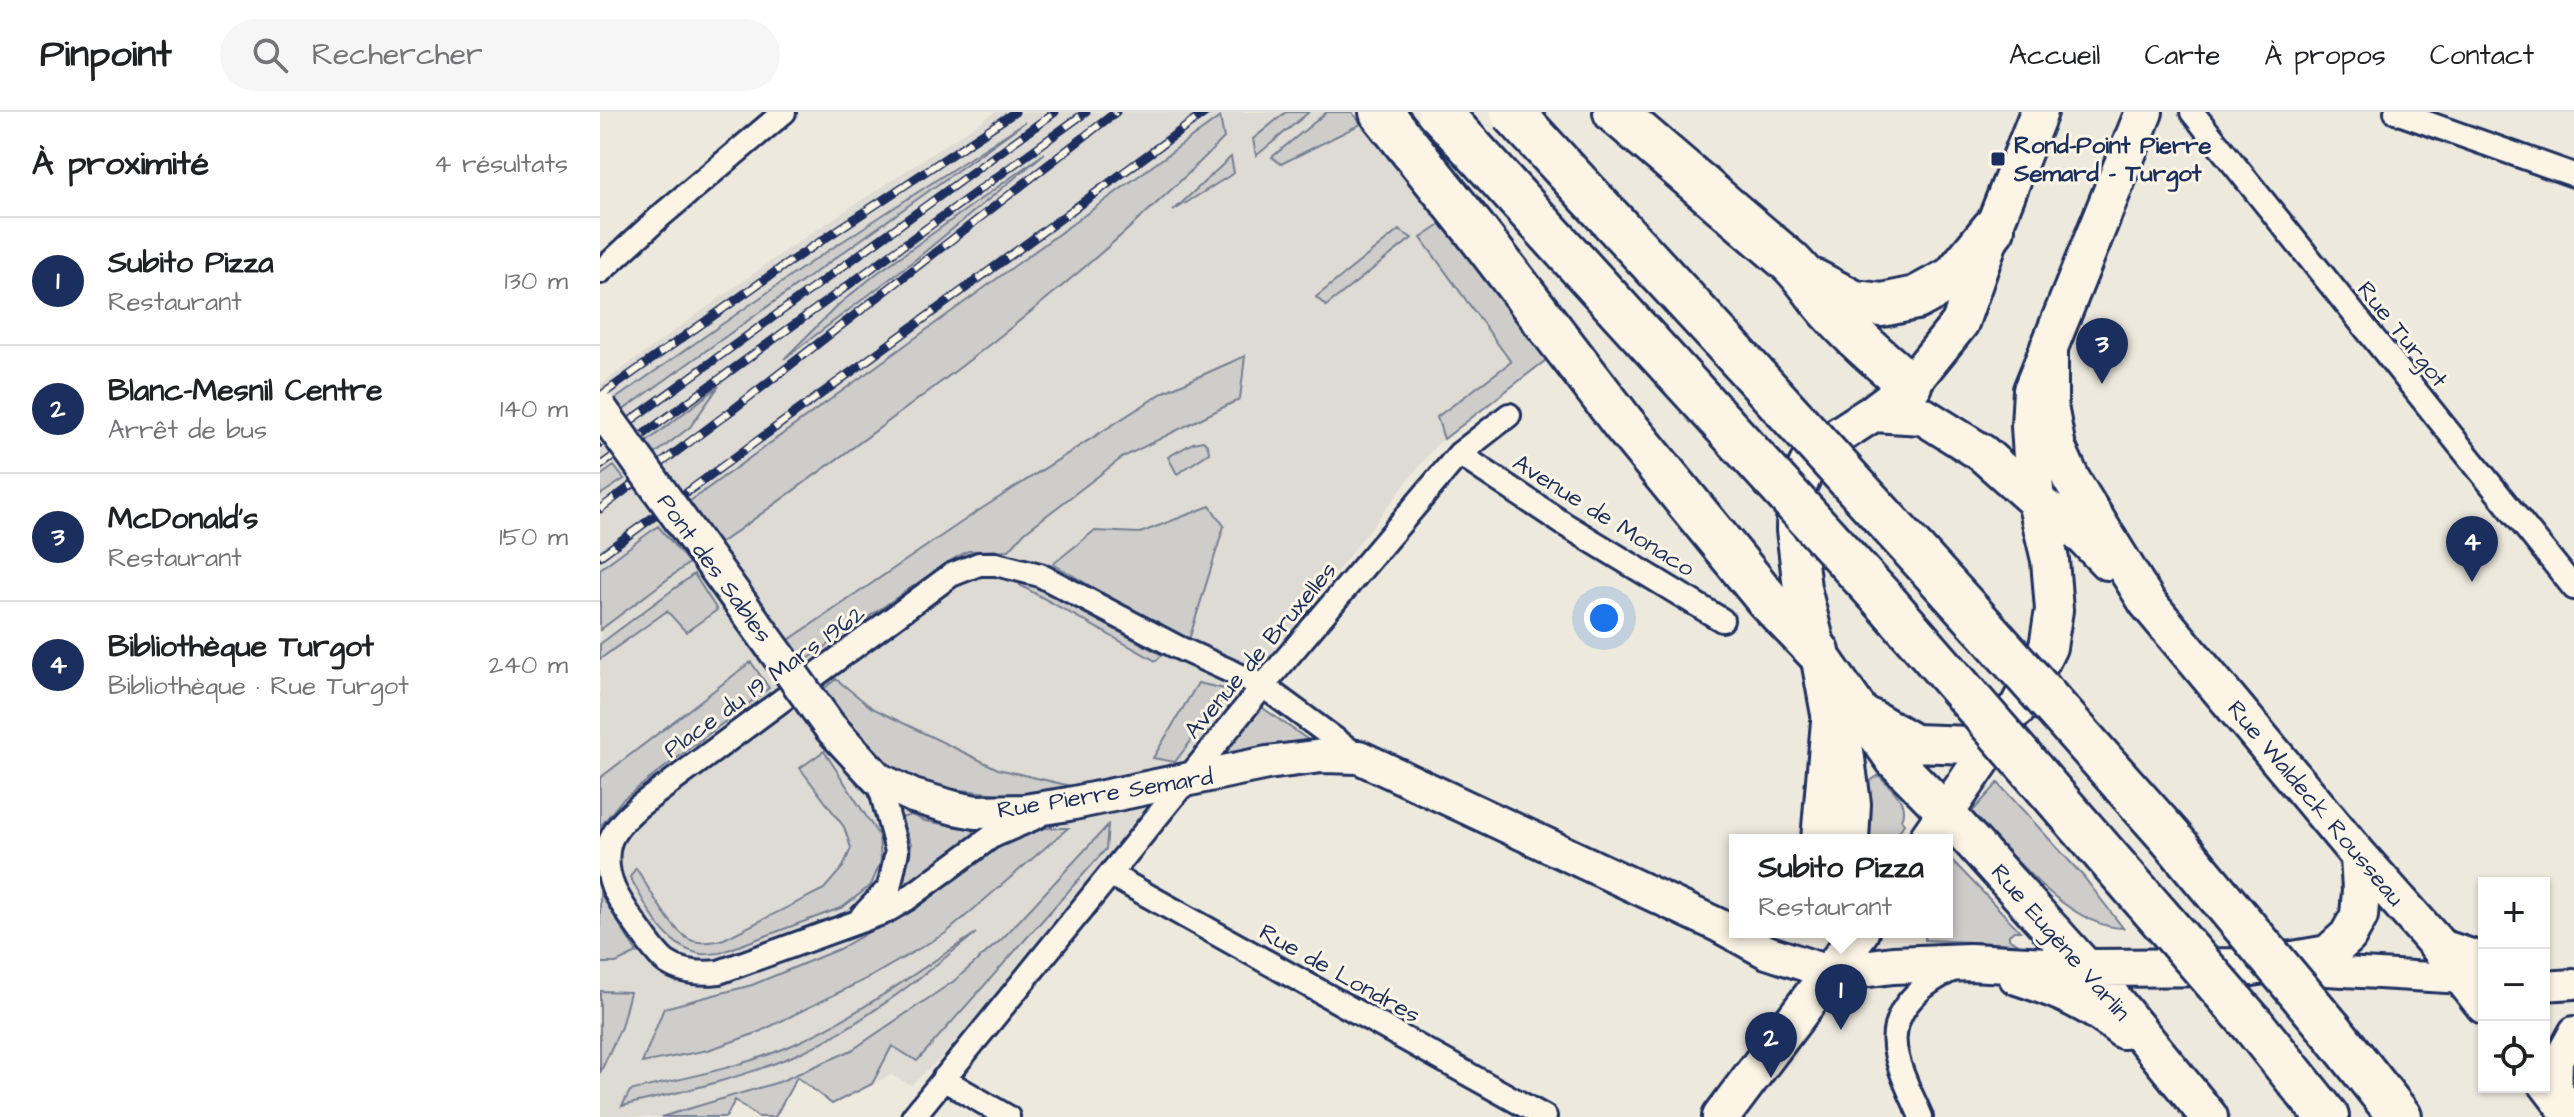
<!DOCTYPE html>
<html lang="fr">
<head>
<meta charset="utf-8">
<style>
  body { margin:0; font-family:"Architects Daughter",sans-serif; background:#f6f6f6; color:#202124 }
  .controls { position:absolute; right:24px; bottom:24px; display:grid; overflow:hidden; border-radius:0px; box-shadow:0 2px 6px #0004 }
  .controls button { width:72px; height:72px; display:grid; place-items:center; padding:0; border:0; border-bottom:2px solid #e0e0e0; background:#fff; color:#202124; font:40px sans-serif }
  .you { position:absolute; left:1004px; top:506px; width:28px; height:28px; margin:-20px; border:6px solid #fff; border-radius:50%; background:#1a73e8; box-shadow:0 0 0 12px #1a73e833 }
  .badge { display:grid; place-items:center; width:52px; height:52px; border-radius:50%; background:#1b2f5e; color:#fff; font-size:26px; font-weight:700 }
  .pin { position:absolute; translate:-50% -66px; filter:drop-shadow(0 2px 4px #0008) }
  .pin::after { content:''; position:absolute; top:42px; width:28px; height:24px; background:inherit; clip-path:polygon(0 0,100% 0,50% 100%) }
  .popup { position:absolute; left:1129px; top:722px; width:224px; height:104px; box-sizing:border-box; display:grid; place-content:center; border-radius:0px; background:#fff; filter:drop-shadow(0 2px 6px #0005); font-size:26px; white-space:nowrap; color:#757577 }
  .popup b { font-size:30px; color:#202124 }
  .popup::after { content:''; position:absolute; left:50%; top:100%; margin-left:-16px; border:16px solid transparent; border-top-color:#fff }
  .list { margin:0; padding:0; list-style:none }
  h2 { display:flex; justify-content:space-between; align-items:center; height:104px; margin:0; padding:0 32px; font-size:34px }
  h2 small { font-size:26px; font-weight:400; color:#757577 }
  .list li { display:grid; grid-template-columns:52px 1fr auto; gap:24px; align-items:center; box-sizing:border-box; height:128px; padding:0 32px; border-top:2px solid #e0e0e0 }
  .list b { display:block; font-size:30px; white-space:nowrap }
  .list p { margin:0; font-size:26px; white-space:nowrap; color:#757577 }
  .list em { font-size:26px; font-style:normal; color:#757577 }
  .icon { flex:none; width:44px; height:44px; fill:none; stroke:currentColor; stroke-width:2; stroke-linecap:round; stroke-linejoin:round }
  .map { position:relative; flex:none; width:1974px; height:1005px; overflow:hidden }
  header { display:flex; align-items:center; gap:48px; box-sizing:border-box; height:112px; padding:0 40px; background:#fff; border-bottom:2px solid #e0e0e0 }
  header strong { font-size:38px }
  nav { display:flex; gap:44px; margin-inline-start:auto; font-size:28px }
  .search { width:560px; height:72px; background:#f6f6f6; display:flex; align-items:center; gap:20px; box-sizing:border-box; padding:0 28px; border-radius:44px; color:#757577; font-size:30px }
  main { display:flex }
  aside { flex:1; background:#fff }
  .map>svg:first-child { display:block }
  .built { fill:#dedbd4 }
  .green { fill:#cfcdca; stroke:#757e94; stroke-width:2 }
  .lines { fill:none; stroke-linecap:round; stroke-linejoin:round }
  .minor-casing { stroke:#1b2f5e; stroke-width:28 }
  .tertiary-casing { stroke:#1b2f5e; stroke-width:34 }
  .secondary-casing { stroke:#1b2f5e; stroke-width:38 }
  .primary-casing { stroke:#1b2f5e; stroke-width:42 }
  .motorway-casing { stroke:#1b2f5e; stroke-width:48 }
  .minor { stroke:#fcf5e5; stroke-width:22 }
  .tertiary { stroke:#fcf5e5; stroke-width:28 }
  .secondary { stroke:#fcf5e5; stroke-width:32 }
  .primary { stroke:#fcf5e5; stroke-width:36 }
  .motorway { stroke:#fcf5e5; stroke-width:42 }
  .rail-casing { stroke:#1b2f5e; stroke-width:9 }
  .rail { stroke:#fcf5e5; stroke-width:6; stroke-dasharray:18; stroke-linecap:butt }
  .secondary-bridge-casing { stroke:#1b2f5e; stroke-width:38; stroke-linecap:butt }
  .motorway-bridge-casing { stroke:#1b2f5e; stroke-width:48; stroke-linecap:butt }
  .secondary-bridge { stroke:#fcf5e5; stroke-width:32 }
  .motorway-bridge { stroke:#fcf5e5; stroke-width:42 }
  .poi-dot { fill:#1b2f5e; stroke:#fcf5e5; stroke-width:3 }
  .labels { text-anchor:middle; stroke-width:6; stroke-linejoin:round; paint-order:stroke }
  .poi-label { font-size:24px; font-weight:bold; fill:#1b2f5e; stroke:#fcf5e5; text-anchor:start }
  .street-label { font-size:24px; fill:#1b2f5e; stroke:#fcf5e5 }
</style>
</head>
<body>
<header>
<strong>Pinpoint</strong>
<div class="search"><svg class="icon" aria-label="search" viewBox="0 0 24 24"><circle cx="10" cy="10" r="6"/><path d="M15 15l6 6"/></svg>Rechercher</div>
<nav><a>Accueil</a><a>Carte</a><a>À propos</a><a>Contact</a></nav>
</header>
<main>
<aside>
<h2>À proximité<small>4 résultats</small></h2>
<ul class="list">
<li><span class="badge">1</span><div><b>Subito Pizza</b><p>Restaurant</p></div><em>130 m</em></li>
<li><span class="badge">2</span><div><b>Blanc-Mesnil Centre</b><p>Arrêt de bus</p></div><em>140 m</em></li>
<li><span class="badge">3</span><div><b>McDonald's</b><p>Restaurant</p></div><em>150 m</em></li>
<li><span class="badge">4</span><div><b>Bibliothèque Turgot</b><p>Bibliothèque · Rue Turgot</p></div><em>240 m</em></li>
</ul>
</aside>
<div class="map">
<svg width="1974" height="1005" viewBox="0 0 1974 1005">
  <rect width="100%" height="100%" fill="#eee9dd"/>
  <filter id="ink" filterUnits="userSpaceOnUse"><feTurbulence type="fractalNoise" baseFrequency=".0125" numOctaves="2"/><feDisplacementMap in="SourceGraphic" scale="16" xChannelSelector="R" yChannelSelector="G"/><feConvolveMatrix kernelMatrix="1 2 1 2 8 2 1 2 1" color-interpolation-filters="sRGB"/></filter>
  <g filter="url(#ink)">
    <path class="built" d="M395 0H752L950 245 835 334 532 721 342 945 311 973 291 963 232 992 197 965 175 1005H158L135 988 126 1005H0V273L186 138Z"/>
    <path class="green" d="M686 0H709L656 44 653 27Z
      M727 0H752L761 12 681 52 672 45Z
      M620 5 624 26C472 181 294 306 118 433L86 392Z
      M425 10 19 301 11 290 211 150Z
      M445 41 316 147 184 247 238 193 276 162Z
      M631 45 634 61 573 99Z
      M842 112 950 245 844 327 837 305 911 250 821 126Z
      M799 118 812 126 726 194 716 185Z
      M645 244 640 287 523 345 425 420 409 438 368 439 348 450 202 551 183 532 378 399 564 280Z
      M119 274 90 315 47 348 40 335Z
      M603 329 608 334 609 341 577 362 568 345 593 331Z
      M14 354 24 367 0 383V364Z
      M610 394 624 414 588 531 453 452 494 419 540 421Z
      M58 414 89 451 0 518V457Z
      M94 462 117 498 86 520 67 499 0 547V532Z
      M419 465 562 543 556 549 420 473Z
      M151 550 169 576 22 688 0 715V666Z
      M236 567 272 596 398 657 475 675 420 684 322 674 280 646 221 579Z
      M598 571 629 578 575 650 553 646Z
      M660 594 714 632 616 650Z
      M224 639 279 724 281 749 271 773 243 795 120 841C114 841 107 843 101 842 63 835 47 794 30 765L36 756C48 774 73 823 93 829 104 832 114 830 124 827L224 777 243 755 251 736 244 715 200 656Z
      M1279 663C1289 675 1310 690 1301 707L1304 712 1294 728H1269L1267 671Z
      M1398 671 1483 764 1523 816C1467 815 1408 738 1372 700Z
      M311 703 325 709 373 717 375 726 285 787 310 746 311 732 301 706Z
      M508 713 506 737 317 949 292 934 272 972 232 992 197 965 175 1005H158L135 988 126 1005H61L179 970 252 938 354 869 403 826Z
      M440 716H468L346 821 270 865 157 921 108 938 42 951 64 896 152 873 239 837 290 808 395 737Z
      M1347 743 1420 819H1414L1409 823V827L1419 832 1325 828V820H1347Z
      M0 781 37 841 16 851H0Z
      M376 821C320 866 260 915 193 944 139 967 80 980 22 994L30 979C83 966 138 956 188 935 255 906 316 860 376 821Z
      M0 879 30 880 21 915 0 961Z"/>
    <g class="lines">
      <defs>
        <path id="minor" d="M1592 0 1974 476
          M1796 0 1974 63
          M0 160 63 102 184 0
          M859 342 964 412 1122 508
          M437 705 391 725 307 787 285 800 119 860C101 862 82 861 66 850 53 840 20 791 13 775 8 762 6 746 9 733 13 717 28 704 39 694L351 463 379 452H396L440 463 577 535 663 574 758 644
          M511 763 945 1005
          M262 804 289 776 297 739 278 667
          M343 967 408 1005
          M313 1005 663 574 859 342 909 303
          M1321 1005C1313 986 1302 966 1297 945 1285 902 1319 873 1354 857"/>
        <path id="tertiary" d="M1835 830 1884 846
          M1693 857 1864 867
          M1944 874 1974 872
          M1957 983 1958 948 1974 919"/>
        <path id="secondary" d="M230 615 278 667 313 684 355 696 376 700 424 699 469 692 667 651 722 644 759 645 1118 813 1167 840 1231 861
          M1218 728 1229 597"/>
        <path id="primary" d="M1439 0 1393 117 1360 211 1310 273 1273 301 1233 327 1208 352 1196 379 1195 418 1202 476 1218 540 1294 648 1347 702 1504 876 1609 1005
          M1449 235V294L1457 336 1471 367 1547 490 1759 744 1835 830 1884 893
          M1273 301 1323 304 1382 341 1436 389 1484 425 1507 449
          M1221 553 1229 597 1245 639 1252 692 1250 728
          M1271 606 1314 631 1370 633 1418 596 1448 535 1454 498 1450 448 1436 389 1432 345 1430 314 1432 278 1544 0
          M1327 728 1403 617
          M1231 861 1293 853 1369 850 1486 856 1652 855 1728 842 1748 824 1759 804 1761 778 1759 744
          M1417 864C1457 877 1491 891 1523 918
          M1944 967 1973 1005
          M1121 1005 1260 820"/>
        <path id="motorway" d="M781 0 875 118 1023 311 1167 487 1218 540
          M1015 0 1189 149C1203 162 1211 175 1222 189 1246 219 1281 249 1310 273
          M1214 169 1254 190 1282 193 1316 186 1353 166 1393 117
          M1654 914 1727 1005
          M1732 919 1800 1005"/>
      </defs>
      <use href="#minor" class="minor-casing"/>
      <use href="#tertiary" class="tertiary-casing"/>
      <use href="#secondary" class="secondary-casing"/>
      <use href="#primary" class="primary-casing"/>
      <use href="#motorway" class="motorway-casing"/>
      <use href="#minor" class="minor"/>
      <use href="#tertiary" class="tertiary"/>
      <use href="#secondary" class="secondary"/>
      <use href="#primary" class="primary"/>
      <use href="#motorway" class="motorway"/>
      <defs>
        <path id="rail" d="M0 284 185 153 415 0
          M0 331 455 0
          M0 354 486 0
          M0 397 135 296 516 0
          M0 444 606 0"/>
      </defs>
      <use href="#rail" class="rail-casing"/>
      <use href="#rail" class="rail"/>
      <defs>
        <path id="secondary-bridge" d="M0 296 230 615"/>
        <path id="motorway-bridge" d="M839 0 1290 495 1654 914
          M912 0 1136 243 1388 520 1569 724 1732 919"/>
      </defs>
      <use href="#secondary-bridge" class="secondary-bridge-casing"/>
      <use href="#motorway-bridge" class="motorway-bridge-casing"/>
      <use href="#secondary-bridge" class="secondary-bridge"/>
      <use href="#motorway-bridge" class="motorway-bridge"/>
    </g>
  </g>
  <rect class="poi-dot" x="1390" y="39" width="16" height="16" rx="4"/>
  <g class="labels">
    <g class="poi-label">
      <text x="1414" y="41">Rond-Point Pierre<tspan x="1414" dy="28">Semard - Turgot</tspan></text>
    </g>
    <g class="street-label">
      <text transform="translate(1803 222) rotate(51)" y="8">Rue Turgot</text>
      <text transform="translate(1004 403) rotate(32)" y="8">Avenue de Monaco</text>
      <text transform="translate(115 456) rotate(54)" y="8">Pont des Sables</text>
      <text transform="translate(660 538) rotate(-50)" y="8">Avenue de Bruxelles</text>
      <text transform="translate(164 569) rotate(-36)" y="8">Place du 19 Mars 1962</text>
      <text transform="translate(505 681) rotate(-9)" y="8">Rue Pierre Semard</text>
      <text transform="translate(1716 691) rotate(50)" y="8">Rue Waldeck Rousseau</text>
      <text transform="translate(1461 830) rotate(49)" y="8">Rue Eugène Varlin</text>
      <text transform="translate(740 861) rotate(29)" y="8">Rue de Londres</text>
    </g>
  </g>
</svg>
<div class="controls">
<button>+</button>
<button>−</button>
<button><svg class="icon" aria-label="locate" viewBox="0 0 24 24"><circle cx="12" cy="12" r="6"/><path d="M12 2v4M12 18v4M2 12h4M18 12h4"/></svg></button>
</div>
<div class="you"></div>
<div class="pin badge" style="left:1241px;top:918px">1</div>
<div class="popup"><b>Subito Pizza</b>Restaurant</div>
<div class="pin badge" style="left:1171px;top:966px">2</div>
<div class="pin badge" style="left:1502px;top:272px">3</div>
<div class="pin badge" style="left:1872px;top:470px">4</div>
</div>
</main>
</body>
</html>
